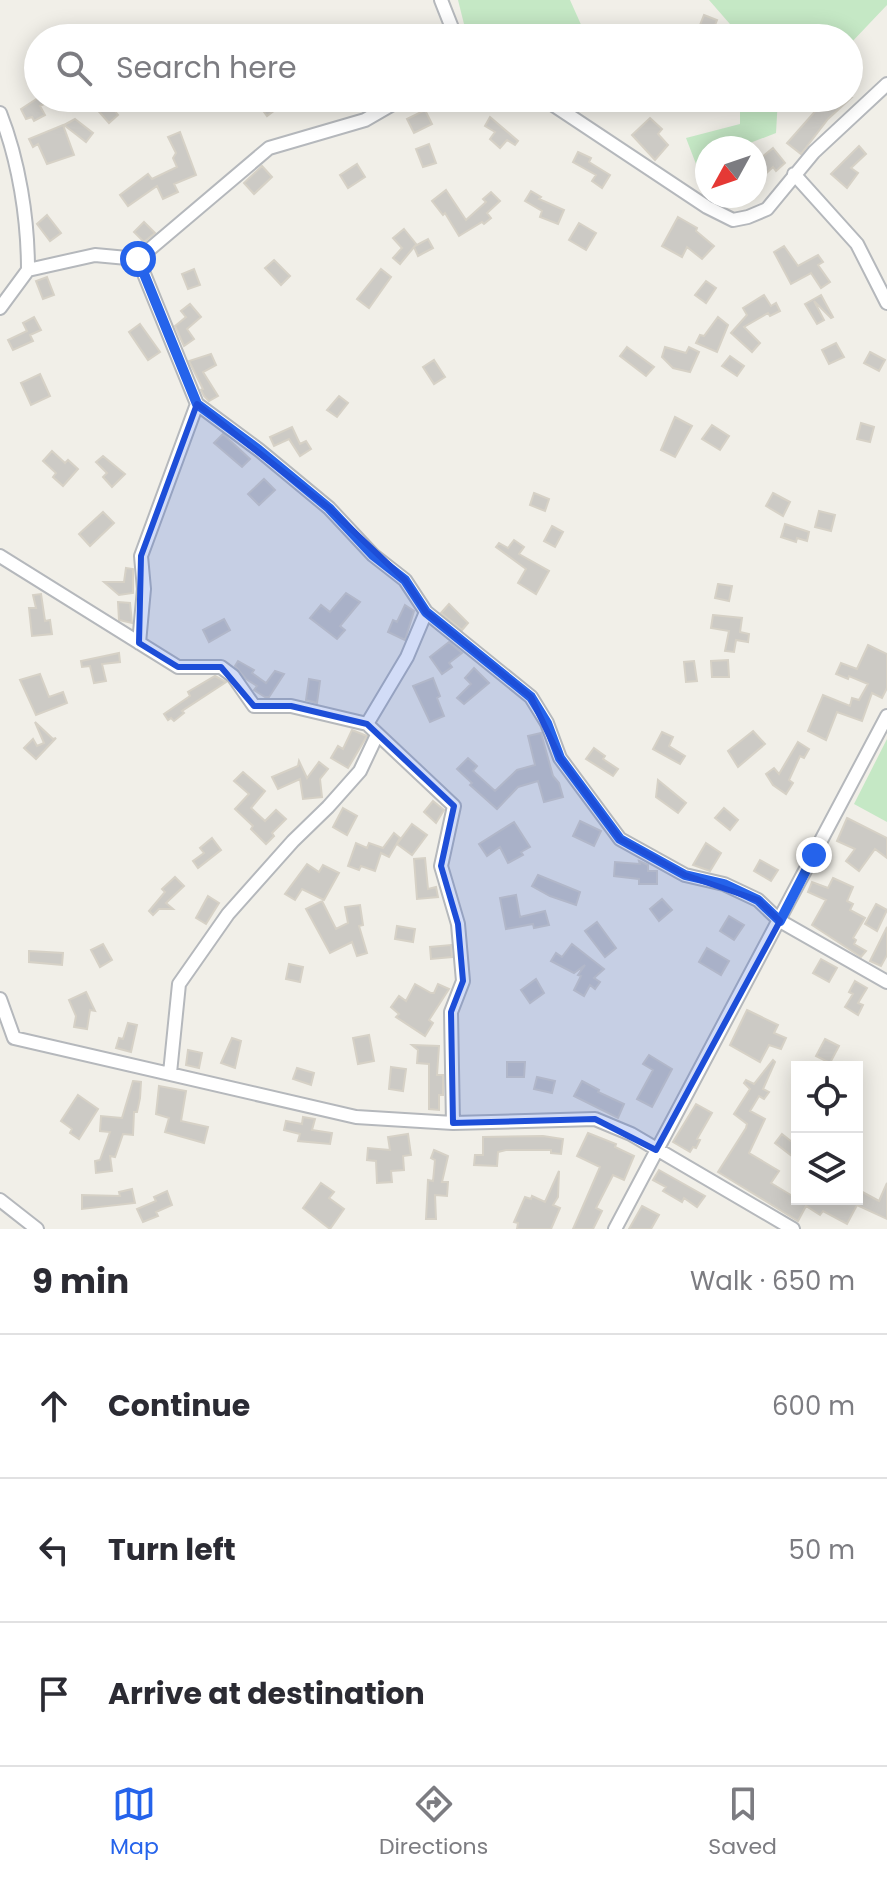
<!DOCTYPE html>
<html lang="en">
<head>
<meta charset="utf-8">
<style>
  body { margin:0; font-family:Poppins,sans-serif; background:#f7f7f7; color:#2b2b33 }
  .controls { position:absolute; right:24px; bottom:24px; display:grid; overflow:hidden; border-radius:0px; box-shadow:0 4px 20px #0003 }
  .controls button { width:72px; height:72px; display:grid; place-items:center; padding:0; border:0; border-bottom:2px solid #e1e1e2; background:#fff; color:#2b2b33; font:40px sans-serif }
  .compass { position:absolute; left:695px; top:136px; width:72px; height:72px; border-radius:50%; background:#fff; box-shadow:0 4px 20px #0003; rotate:230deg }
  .stop { position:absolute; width:24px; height:24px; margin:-18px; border:6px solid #2563eb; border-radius:50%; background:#fff }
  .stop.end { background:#2563eb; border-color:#fff; box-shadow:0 2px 8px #0008 }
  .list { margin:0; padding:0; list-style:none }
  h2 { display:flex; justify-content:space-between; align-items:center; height:104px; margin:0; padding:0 32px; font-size:34px }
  h2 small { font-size:26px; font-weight:400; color:#7c7c81 }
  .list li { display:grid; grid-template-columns:52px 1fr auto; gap:24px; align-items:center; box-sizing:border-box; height:144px; padding:0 32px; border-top:2px solid #e1e1e2 }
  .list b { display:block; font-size:30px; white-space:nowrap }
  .list em { font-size:26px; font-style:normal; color:#7c7c81 }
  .icon { flex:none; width:44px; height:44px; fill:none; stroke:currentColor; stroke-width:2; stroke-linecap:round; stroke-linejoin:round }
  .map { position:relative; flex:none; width:887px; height:1229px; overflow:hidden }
  .search { position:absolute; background:#fff; box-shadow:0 4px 20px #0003; left:24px; right:24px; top:24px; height:88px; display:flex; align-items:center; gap:20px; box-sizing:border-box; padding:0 28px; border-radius:44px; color:#7c7c81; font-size:30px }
  .sheet { height:536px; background:#fff }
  nav { display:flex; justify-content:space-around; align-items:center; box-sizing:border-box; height:112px; border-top:2px solid #e1e1e2; background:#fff; font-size:22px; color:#7c7c81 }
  nav a { display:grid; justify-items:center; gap:4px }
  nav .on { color:#2563eb }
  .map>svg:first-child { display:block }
  .green { fill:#c5e8c5 }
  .building { fill:#cccac5; stroke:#d6d1c6; stroke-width:2 }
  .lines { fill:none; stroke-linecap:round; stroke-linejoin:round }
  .minor-casing { stroke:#b5b8bc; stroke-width:16 }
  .minor { stroke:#fff; stroke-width:12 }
  .route { stroke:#2563eb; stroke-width:10 }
  .marked { fill:#1d4ed8; fill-opacity:0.2; stroke:#1d4ed8; stroke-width:6; stroke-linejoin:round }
</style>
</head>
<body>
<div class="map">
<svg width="887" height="1229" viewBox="0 0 887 1229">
  <rect width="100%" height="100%" fill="#f1efe8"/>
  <path class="green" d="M458 0H570L587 38H475L464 24Z
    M709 0H887V5L849 45V38H736V31Z
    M740 98H778L776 133 737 148H707V160L696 164 686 138 740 124Z
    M887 739V822L854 804Z"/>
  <path class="building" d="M704 15 717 20 711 35 698 30Z
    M38 98H56L40 106 45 115 34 121 32 117 26 119 21 109Z
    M106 98H129L114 110 118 115 109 123 95 107Z
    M254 98H279L283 104 267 116Z
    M832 98H851L828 119 801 154 787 143 818 108 819 110Z
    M425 110 432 124 414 133 407 119Z
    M490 117 518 141 515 145 507 140 500 148 490 139 495 132 485 126Z
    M650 118 662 129 658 134 668 145 655 160 632 135Z
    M75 119 93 133 86 142 64 125Z
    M63 125 74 155 47 164 38 144 33 147 29 139Z
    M180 132 196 175 174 184 178 192 163 199 157 186 128 206 120 195 148 174 152 179 177 167 173 158 176 153 168 137Z
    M429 144 436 163 423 167 416 149Z
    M859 146 866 154 851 168 858 173 847 188 831 174Z
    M773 148 785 163 776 171 773 167 759 180 755 175V152L761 158Z
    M578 152 591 158 589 162 610 175 602 188 592 181 596 175 573 162Z
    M357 164 365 177 348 188 340 175Z
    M262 166 272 177 254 194 244 183Z
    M446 190 466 220 486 202 483 199 491 192 500 201 487 213 491 218 484 224 482 222 459 236 445 213 443 215 432 201Z
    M531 191 541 197 539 199 564 210 558 224 540 217 542 211 525 201Z
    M47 215 61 233 50 241 37 224Z
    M678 217 697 228 696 231 714 246 702 259 687 247 682 257 662 246Z
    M144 222 155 233 144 242 134 232Z
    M579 223 596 233 586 250 569 240Z
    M404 229 416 244 415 246 428 239 433 248 418 256 414 247 400 264 393 258 402 248 393 238Z
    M784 246 798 266 818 255 823 262 818 265 830 282 821 288 811 273 791 284 774 252Z
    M274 260 290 276 281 285 265 268Z
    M194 269 200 285 188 289 182 274Z
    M381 269 391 277 369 308 357 299Z
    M47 277 54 295 43 299 36 281Z
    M706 281 716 288 706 303 695 295Z
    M764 295 771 306 776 303 780 311 770 316 768 313 744 327 760 343 752 352 731 333 747 315 743 308Z
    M821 295 833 317 831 318 814 301 824 320 817 324 805 304Z
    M190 304 201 317 187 329 194 339 184 346 175 326 186 317 181 311Z
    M34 317 41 330 30 335 33 341 13 350 8 340 27 331 23 323Z
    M718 317 728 325 717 352 696 343 700 335 704 336Z
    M140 324 160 352 148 360 129 332Z
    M836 343 844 357 829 364 822 350Z
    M627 347 654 367 646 376 620 356Z
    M665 347 686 353 689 347 699 352 690 372 673 368 662 357Z
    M870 352 885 360 879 371 864 363Z
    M211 354 216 365 203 372 218 396 209 401 204 396 201 390 203 389 189 361Z
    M730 356 744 366 737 376 722 366Z
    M434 360 445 377 434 384 423 367Z
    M40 374 50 396 31 405 21 383Z
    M339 396 348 403 337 417 327 410Z
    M675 417 692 426 675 457 661 450Z
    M861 423 874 427 870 442 857 439Z
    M712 425 729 436 720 450 702 439Z
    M292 427 300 444 306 441 311 449 300 456 289 439 274 446 270 437Z
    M223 434 250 459 242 467 214 443Z
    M52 451 65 463 68 460 78 469 63 486 53 477 56 473 43 461Z
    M103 456 125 474 112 487 103 477 107 473 96 462Z
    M264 479 275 490 259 505 248 494Z
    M534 493 549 499 545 511 530 505Z
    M773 493 790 502 783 516 766 506Z
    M819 511 835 515 831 531 815 527Z
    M103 512 114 523 90 546 79 534Z
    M785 524 809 532 807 541 797 538 796 542 781 537Z
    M552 526 563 532 555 547 544 541Z
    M514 540 524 547 519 554 549 571 536 594 518 583 526 569 496 547 499 543 508 548Z
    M126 568 133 569V593L119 595 104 582H124Z
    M718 584 732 586 729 601 715 598Z
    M346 593 360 602 340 626 345 630 337 639 310 618 321 605 330 612Z
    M41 594 45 621 50 620 52 634 32 636 29 608H36L33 595Z
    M118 602 130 603 132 623 119 620Z
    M449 604 468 623 462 630 441 613Z
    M405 605 414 611 405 640 388 632 393 620 397 622Z
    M713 615 742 618 740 632 749 634 748 642 736 640 734 652 725 651 729 631 711 628Z
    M224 619 230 630 209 642 203 630Z
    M449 642 462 653 449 663 452 667 442 674 430 657Z
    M868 645 887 654V688L882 698 872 693 862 721 837 712 826 740 808 731 823 695 850 706 852 698 859 700 868 684 849 676 848 679 836 674 841 663 857 669Z
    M119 653 120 662 102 664 106 681 94 683 90 666 82 667 81 661Z
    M728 660 729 677H712L711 661Z
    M238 661 254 670 252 673 266 683 275 671 284 674 269 697H265L254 690 257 686 246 679 235 666Z
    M694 661 697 681 686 682 684 662Z
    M474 668 489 683 464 704 457 698 471 684 465 678Z
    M40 674 49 697 63 692 67 703 36 715 20 680Z
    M215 676 226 682 182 711 184 713 174 721 171 718 168 720 164 714 190 696 188 692Z
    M433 678 440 696 437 698 444 716 430 722 413 686Z
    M309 679 320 681 317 703 306 700Z
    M35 722 53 739 56 738 36 759 24 748 33 739 37 746 44 743Z
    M352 730 367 736 348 768 331 758 338 746 343 749Z
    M753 731 765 744 738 767 728 751Z
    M662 732 673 737 669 746 685 756 680 764 653 749Z
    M541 733 553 776 559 783 563 797 544 802 538 781 518 787 497 809 470 785 472 783 457 769 468 758 477 766 473 771 495 791 517 770 535 765 528 736Z
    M798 742 809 749 804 758 800 756 789 780 793 783 786 794 773 785 766 774 774 768 779 774Z
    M594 748 605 756 603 759 618 769 613 776 586 759Z
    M299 761 307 778 319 762 328 769 320 779 322 797 303 799 300 779 278 789 272 777 298 766Z
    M243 772 265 791 251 808 265 821 276 810 286 819 272 833 274 836 266 844 251 829 253 826 235 809 249 794 234 781Z
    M658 780 686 803 678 813 656 797Z
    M433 801 444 810 436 823 424 812Z
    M343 808 357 816 347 835 333 827Z
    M724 808 738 820 730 830 715 818Z
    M847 818 887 838V858L875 849 859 871 846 861 855 849 837 841Z
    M580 821 601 831 594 846 573 836Z
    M514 822 530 847 521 852 523 855 508 863 500 847 487 856 479 844Z
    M412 824 427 835 412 855 397 844Z
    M394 833 400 838 389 857 381 853 375 871 361 866 359 870 348 866 356 843 367 848 369 843 383 848Z
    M212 838 221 850 198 868 193 861 204 853 200 848Z
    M706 843 721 853 710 871 693 865Z
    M425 858 428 889 436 887 438 897 417 899 414 859Z
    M760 860 778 870 771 881 754 871Z
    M639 861 648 865V871H657V884H639V879L614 876 615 862 640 864Z
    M307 864 319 872 323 865 339 873 324 900 302 889 295 900 285 894Z
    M538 875 580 892 576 905 550 896 532 886Z
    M175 877 184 886 166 903 173 909H159L153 915 149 911 165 892 162 889Z
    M833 878 853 887 847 901 853 904 850 910 865 918 853 938 856 940 854 944 866 951 861 957 812 925 826 900 808 892 812 882 828 888Z
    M516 895 520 917 545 911 549 925 534 928 533 924 506 929 500 898Z
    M208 896 219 903 206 924 196 918Z
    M662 899 672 910 659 921 650 909Z
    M322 901 336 929 348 923 345 907 360 905 363 925 359 926 367 953 357 956 352 942 330 953 306 909Z
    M876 904 887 910 877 931 865 924Z
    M729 916 744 925 734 940 720 931Z
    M597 922 616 948 605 957 585 931Z
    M397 926 415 929 413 942 395 939Z
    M887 927V955L881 966 870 961Z
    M103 944 112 960 100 967 91 950Z
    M572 944 604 969 594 978 600 982 595 989 590 985 584 996 574 990 581 976 578 975 585 965 574 973 551 961 556 953 562 957Z
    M451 945 452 957 431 959 430 947Z
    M707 948 729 961 721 975 699 962Z
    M29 951 63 953 62 965 29 962Z
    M821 959 837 968 829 982 813 973Z
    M289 964 303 967 300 982 286 979Z
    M536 979 544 993 530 1003 521 990Z
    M855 981 867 988 858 1003 863 1005 858 1015 845 1007 853 994 849 992Z
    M415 984 431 993H434L438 984 449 989 429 1020 433 1023 425 1036 396 1017 399 1014 391 1007 399 996 406 1001Z
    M86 992 95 1011 90 1010 87 1029 74 1027 76 1016 69 1000Z
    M747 1010 778 1025 774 1033 786 1038 781 1049 769 1045 760 1062 730 1045Z
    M128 1023 137 1025 131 1052 116 1048 119 1038 123 1039Z
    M369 1035 374 1061 358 1064 353 1038Z
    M232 1038 241 1041 235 1068 221 1063Z
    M825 1039 839 1046 830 1063 816 1056Z
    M412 1045 439 1046 437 1075H443V1095H439V1110L429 1109V1064L417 1063 418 1050Z
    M188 1050 202 1053 199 1068 186 1065Z
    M649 1055 672 1069 652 1107 637 1099 653 1070 643 1064Z
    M773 1060 775 1062 763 1089 769 1092 764 1099 759 1096 750 1111 765 1119 749 1153 779 1171 771 1183 804 1203 807 1199H857V1189L879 1201 887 1183V1219L857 1205 847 1224 823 1211 820 1215 806 1206 798 1221 718 1172 746 1128 747 1124 734 1114 750 1089 744 1083 746 1080 754 1084Z
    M507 1062H525L524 1077H507Z
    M391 1067 406 1069 403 1091 389 1089Z
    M297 1068 314 1073 311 1085 293 1079Z
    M537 1077 555 1081 552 1093 534 1089Z
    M133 1081 141 1082 140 1098 137 1112H134L133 1135 123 1134 115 1157 110 1156 112 1171 96 1173 95 1161 100 1160 110 1132 100 1131 101 1116 122 1118Z
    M582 1081 599 1090 598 1092 624 1104 618 1118 574 1096Z
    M159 1086 186 1091 181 1121 208 1127 204 1143 165 1132 169 1118 156 1114Z
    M78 1095 98 1109 79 1139 70 1133 72 1129 61 1121Z
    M696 1104 712 1113 697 1139 700 1140 696 1148 693 1147 690 1152 673 1142Z
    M303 1117 315 1119 312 1130 332 1133 330 1144 298 1141 300 1134 284 1130 286 1121 302 1124Z
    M588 1133 616 1144 615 1147 634 1156 624 1180 613 1175 596 1208 602 1211 593 1229H573L600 1167 577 1156Z
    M408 1134 411 1155 403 1156 404 1170 391 1171 392 1182 377 1183 376 1161 367 1160 368 1148 390 1150 388 1137Z
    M782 1134 797 1146V1160L775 1143Z
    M543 1136 563 1139 561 1154 551 1153V1150H506L498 1152 497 1166 474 1165 475 1155H483V1137Z
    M434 1150 448 1156 442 1182H448L447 1196 435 1195 436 1219H426L428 1180 433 1181 435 1160 431 1158Z
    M659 1170 705 1196 697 1207 684 1198 682 1202 663 1191 666 1187 653 1180Z
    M559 1171 558 1197 553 1205 560 1208 551 1229H517L518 1223 514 1222 525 1197 531 1199 532 1196 545 1202Z
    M321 1183 334 1192 329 1198 344 1209 330 1229 303 1208Z
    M132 1189 135 1203 82 1209V1195L120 1196 119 1192Z
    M167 1191 172 1205 156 1212 158 1216 143 1222 137 1209 156 1201 154 1197Z
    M642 1206 659 1215 651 1229H629Z"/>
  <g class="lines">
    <defs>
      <path id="minor" d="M441 0 456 38
        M543 98 707 207 733 220 748 217 767 209 814 152 887 84
        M0 113C19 161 28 219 28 270
        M794 174 857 244 887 303
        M138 259 197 404 259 450 329 508 373 555 405 580 426 612 531 697 547 723 560 758 620 839 685 875 724 884 758 900 780 921 887 982
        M0 308 28 270 95 255 138 259 269 148 365 120 403 98
        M0 556 178 667H221L233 676 254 706H291L367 724 454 806 441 866 458 924 463 981 451 1012 453 1123
        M139 643 144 589 141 556 197 404
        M367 724 407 657 426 612
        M0 999 14 1038 356 1117 453 1123 595 1119 631 1134 793 1229
        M170 1073 179 984 228 914 293 841 328 807 360 771 377 735
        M0 1200 37 1229
        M615 1229 887 716"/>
    </defs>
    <use href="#minor" class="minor-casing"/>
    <use href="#minor" class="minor"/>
  </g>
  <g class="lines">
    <path class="route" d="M138 259 197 404 259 450 329 508 373 555 405 580 426 612 531 697 547 723 560 758 620 839 685 875 724 884 758 900 780 921 814 855"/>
  </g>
  <path class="marked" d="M197 404 329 508 405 580 426 612 531 697 560 758 620 839 685 875 758 900 780 921 656 1150 595 1119 453 1123 451 1012 463 981 458 924 441 866 454 806 367 724 291 706H254L221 667H178L139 643 141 556Z"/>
</svg>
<div class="controls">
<button><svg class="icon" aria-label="locate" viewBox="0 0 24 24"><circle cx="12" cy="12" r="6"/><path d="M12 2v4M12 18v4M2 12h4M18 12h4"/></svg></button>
<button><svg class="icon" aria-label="layers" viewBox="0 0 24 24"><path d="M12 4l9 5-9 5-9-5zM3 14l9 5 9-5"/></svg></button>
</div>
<svg class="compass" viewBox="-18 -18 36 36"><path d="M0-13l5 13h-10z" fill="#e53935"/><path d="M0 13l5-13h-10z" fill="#7c7c81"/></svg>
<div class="stop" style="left:138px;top:259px"></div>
<div class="stop end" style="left:814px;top:855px"></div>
<div class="search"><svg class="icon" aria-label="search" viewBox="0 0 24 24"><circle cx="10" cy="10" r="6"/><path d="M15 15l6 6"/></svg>Search here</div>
</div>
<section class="sheet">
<h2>9 min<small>Walk · 650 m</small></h2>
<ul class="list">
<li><svg class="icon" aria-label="ahead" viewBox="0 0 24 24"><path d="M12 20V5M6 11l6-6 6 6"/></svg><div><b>Continue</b></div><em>600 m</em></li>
<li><svg class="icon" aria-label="left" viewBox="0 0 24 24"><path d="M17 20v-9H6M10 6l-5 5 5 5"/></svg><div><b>Turn left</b></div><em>50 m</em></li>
<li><svg class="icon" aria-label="arrive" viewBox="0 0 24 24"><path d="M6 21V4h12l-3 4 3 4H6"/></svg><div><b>Arrive at destination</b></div></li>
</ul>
</section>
<nav>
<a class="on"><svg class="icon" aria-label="map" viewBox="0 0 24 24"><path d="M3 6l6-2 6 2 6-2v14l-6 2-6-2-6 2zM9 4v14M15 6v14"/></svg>Map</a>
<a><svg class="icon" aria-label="directions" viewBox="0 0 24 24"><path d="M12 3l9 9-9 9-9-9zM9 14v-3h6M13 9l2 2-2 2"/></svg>Directions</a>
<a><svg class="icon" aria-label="saved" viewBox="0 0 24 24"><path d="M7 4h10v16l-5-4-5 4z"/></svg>Saved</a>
</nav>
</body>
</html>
